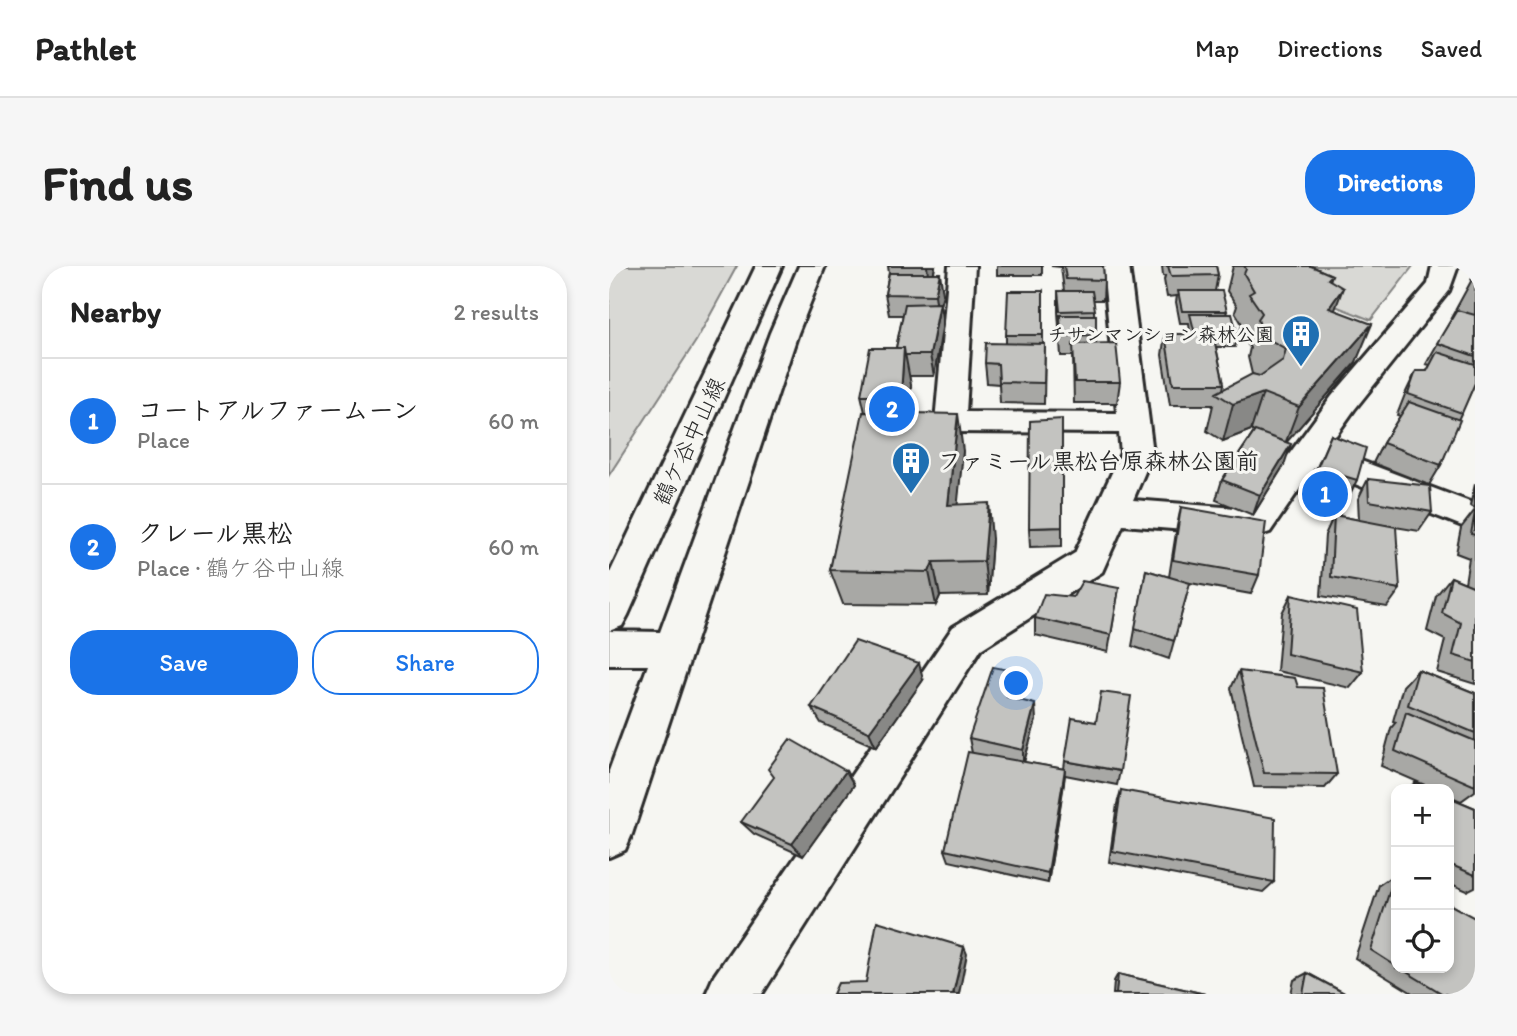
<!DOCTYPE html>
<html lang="en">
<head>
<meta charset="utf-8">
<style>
  body { margin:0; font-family:Itim,"Klee One",sans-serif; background:#f6f6f6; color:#222 }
  .controls { position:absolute; right:21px; bottom:21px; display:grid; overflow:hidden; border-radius:14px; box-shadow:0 4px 10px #0003 }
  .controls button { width:63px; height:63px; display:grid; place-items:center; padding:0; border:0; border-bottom:2px solid #e0e0e0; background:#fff; color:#222; font:35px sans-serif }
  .you { position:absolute; left:408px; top:418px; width:24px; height:24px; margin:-18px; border:5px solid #fff; border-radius:50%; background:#1a73e8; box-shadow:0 0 0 10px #1a73e833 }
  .badge { display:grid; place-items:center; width:46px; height:46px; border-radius:50%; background:#1a73e8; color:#fff; font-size:23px; font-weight:700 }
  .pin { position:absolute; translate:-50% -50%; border:4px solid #fff; box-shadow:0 2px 7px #0006 }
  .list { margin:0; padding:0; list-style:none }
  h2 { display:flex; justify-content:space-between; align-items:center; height:91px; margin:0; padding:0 28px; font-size:30px }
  h2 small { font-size:23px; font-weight:400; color:#767676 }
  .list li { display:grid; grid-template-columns:46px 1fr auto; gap:21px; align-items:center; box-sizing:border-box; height:126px; padding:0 28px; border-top:2px solid #e0e0e0 }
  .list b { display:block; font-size:26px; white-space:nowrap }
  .list p { margin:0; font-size:23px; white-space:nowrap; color:#767676 }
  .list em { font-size:23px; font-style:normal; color:#767676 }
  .actions { display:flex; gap:14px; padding:21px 28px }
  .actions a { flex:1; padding:16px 0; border:2px solid #1a73e8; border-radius:28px; text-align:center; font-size:24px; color:#1a73e8 }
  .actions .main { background:#1a73e8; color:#fff }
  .icon { flex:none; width:38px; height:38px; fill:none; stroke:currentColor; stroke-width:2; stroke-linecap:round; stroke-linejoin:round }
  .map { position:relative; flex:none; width:866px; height:728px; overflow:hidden; border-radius:28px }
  header { display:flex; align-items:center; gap:42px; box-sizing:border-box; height:98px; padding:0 35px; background:#fff; border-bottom:2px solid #e0e0e0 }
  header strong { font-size:33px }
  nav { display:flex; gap:38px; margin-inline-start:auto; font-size:24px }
  .intro { display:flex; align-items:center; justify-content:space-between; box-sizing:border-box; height:168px; padding:0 42px }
  h1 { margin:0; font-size:49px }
  .button { padding:18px 32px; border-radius:28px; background:#1a73e8; color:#fff; font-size:24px; font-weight:700 }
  main { display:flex; gap:42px; padding:0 42px }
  aside { flex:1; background:#fff; border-radius:28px; box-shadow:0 4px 10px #0003 }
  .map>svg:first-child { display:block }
  .green { fill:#d9d9d5; stroke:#828280; stroke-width:2 }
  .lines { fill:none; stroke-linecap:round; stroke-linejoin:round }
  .minor-casing { stroke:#2b2b2b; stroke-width:6 }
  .tertiary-casing { stroke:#2b2b2b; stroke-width:6 }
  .minor { fill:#f6f6f2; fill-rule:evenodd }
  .tertiary { fill:#f6f6f2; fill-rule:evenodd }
  .wall { fill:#a8a8a5; stroke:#2b2b2b; stroke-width:2 }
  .shaded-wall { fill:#888886; stroke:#2b2b2b; stroke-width:2 }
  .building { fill:#c3c3c0; stroke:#2b2b2b; stroke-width:2 }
  .labels { text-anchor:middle; stroke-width:6; stroke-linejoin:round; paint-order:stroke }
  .far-poi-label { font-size:19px; font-weight:bold; fill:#2b2b2b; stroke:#f6f6f2; text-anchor:end }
  .street-label { font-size:23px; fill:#2b2b2b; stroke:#f6f6f2 }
  .poi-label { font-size:23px; font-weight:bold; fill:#2b2b2b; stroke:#f6f6f2; text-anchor:start }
</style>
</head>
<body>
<header>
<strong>Pathlet</strong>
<nav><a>Map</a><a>Directions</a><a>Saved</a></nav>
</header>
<div class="intro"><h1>Find us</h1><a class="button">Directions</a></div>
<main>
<aside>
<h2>Nearby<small>2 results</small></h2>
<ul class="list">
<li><span class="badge">1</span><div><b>コートアルファームーン</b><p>Place</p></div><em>60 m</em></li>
<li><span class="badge">2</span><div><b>クレール黒松</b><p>Place · 鶴ケ谷中山線</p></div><em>60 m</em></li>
</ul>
<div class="actions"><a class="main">Save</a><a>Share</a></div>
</aside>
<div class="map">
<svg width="866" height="728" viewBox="0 0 866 728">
  <rect width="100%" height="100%" fill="#f6f6f2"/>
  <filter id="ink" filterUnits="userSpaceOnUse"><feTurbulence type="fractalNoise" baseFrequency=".0143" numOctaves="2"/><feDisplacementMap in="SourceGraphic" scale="14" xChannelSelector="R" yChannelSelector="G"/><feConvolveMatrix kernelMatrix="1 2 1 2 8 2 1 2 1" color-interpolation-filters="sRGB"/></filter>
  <g filter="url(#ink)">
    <path class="green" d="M0 0H128L87 75 0 209Z
      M624 0H804L762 54Z"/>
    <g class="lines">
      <defs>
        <path id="minor" d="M340 0H366L357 146 508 147 494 0H520L544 187 524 234 640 243 723 130 819 18 823 0H849L840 25 745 144 718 182 866 238V265L705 202 661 266 649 270 514 259 493 306 372 383 153 728H97L105 710 344 361 466 287 512 187 510 167 341 166 330 163 326 156Z"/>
        <path id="tertiary" d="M147 0H173L19 349 13 360 0 365V309Z
          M190 0H216L189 67 23 568 16 584 0 591V505L39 399H0V365L51 366 161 67Z"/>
      </defs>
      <use href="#minor" class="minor-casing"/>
      <use href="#tertiary" class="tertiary-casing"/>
      <use href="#minor" class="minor"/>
      <use href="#tertiary" class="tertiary"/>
    </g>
    <path class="wall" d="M279 0H326L325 7 334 28 331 39 334 57 325 110H300L302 119 300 147 354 185 348 238 383 273 379 329 331 330 327 339 234 338 221 304 256 146 252 129 287 82 294 49H280L276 28 280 7Z
      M388 0H433V9H388Z
      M442 0H494L495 14 494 34H484L487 69V78L511 116 508 137H465L464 90H452L449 46V25H455L452 1Z
      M553 0H607L609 9 606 25 618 45 617 48 629 70 626 81H607L615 118 614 124 646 109 643 108 639 91 641 82 631 66 633 58 626 46 628 40 618 25 624 0H702L723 9 721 15 726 45 747 96 677 176 675 199 644 249 607 234 613 214 645 166 642 164 614 175 598 165 604 139H561L553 89 556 68H581L580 57H571L567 36 568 30 558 31 555 14 556 10H554Z
      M866 8V117L849 154 832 199 820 219 764 197 774 177 791 150 788 149 797 126 807 105H818L821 99 817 98 843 52H842Z
      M434 25V78H436L435 138 391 137 390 118 378 117 376 97 397 77V69Z
      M722 169 748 214 730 250 692 238Z
      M759 213 823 246 810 265 774 259 791 323 778 341 712 330 716 269 725 249 750 254 749 233Z
      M866 218V242L861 240Z
      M572 241 650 309 642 328 581 317 560 393 523 380 537 304 560 311 568 260Z
      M866 244V418L828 406 836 374 818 365 827 330 842 311 856 317 860 292 847 287 852 262Z
      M453 261V280L421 281 420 262Z
      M510 322 499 386 426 369V352L464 331Z
      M682 329 754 406 741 422 668 405 673 347Z
      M809 404 866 427V525L852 535 840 530V523H825L772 500 782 462 787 456 784 455 794 420Z
      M630 405 728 508 716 522 645 521 622 422Z
      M314 414 267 481 212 457 202 441Z
      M406 422 403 433 427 454 415 496 455 503 456 495 511 505 508 519 456 509 439 617 340 595 336 584 363 487 360 472Z
      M237 505 245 519 194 590 145 568 132 556Z
      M806 517 821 523H798Z
      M512 524 665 616 654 626 500 596 508 538Z
      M840 531 866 542V621L858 625 840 617Z
      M787 551V593L783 591Z
      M786 608 787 609V702H840L866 728H805L746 692 770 619Z
      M698 707 737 728H682L685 714Z
      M509 708 596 728H504L505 715Z"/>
    <path class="shaded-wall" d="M318 0H326L321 25Z
      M331 7 334 28 331 39 334 57 325 110 321 89 329 49 326 29Z
      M734 22 720 60V42Z
      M763 58 747 96 676 178 690 141Z
      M295 82 302 119 299 166 292 129Z
      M654 127 642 164 614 175 624 138Z
      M349 148 354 185 345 274 339 239Z
      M682 178 675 199 644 249 651 229Z
      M380 237 383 273 379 329 375 295Z
      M324 296 331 330 327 339 320 306Z
      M310 397 314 414 267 481 260 466Z
      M405 405 406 422 399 447 398 431Z
      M426 438 427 454 414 499V484Z
      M456 503 455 518 439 617V607Z
      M237 505 245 519 194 590 183 578Z
      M355 681 358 688 350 728H344Z"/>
    <path class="building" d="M455 0H494L495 14 457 13Z
      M559 0H607L609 9 562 10Z
      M635 0H702L723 9 719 13 734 22 720 42 763 58 690 141 654 127 624 138 607 127 643 108 651 110 674 94 677 83 654 70 649 53 653 47 640 28 645 25 635 8 637 3Z
      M280 7H331L326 29 276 28Z
      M866 8V16L862 14Z
      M399 25H434V69H397Z
      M449 25H483L486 44 451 45Z
      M569 25H613L618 45H573Z
      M331 37 321 89H296L295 82H287L296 38Z
      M848 44 866 49V90L828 77Z
      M581 48H623L629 70H604V68H586Z
      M451 49H487V69L452 70Z
      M556 68H604L615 118H564Z
      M377 77 436 78 435 117 390 116 389 98 376 97Z
      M507 77 511 116H466L464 78Z
      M261 82H295L292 129H252Z
      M828 86 866 98V117L853 147 799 128 807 105H818Z
      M800 136 851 154 832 199 774 177Z
      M254 146 349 148 339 239 380 237 375 295 324 296 320 306 221 304Z
      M453 153V261L420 262 421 155Z
      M646 165 682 178 651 229 613 214Z
      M722 169 757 182 748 214 708 202Z
      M759 213 821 220 823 246 760 235Z
      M572 241 657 256 650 309 564 294Z
      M866 246V269L862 268Z
      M725 249 787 261 791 323 722 311Z
      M537 304 581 317 565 375 526 362Z
      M842 311 866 321V396L844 389 852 357 833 347Z
      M473 315 510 322 502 369 426 352 435 328 464 331Z
      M682 329 748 344 754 406 678 388Z
      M246 375 310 397 260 466 202 441Z
      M384 401 405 405 398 431 426 438 414 484 360 472Z
      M809 404 866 427V467L799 439Z
      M630 405 686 412 689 421 714 422 728 508 655 507Z
      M492 426 522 430 511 505 456 495 463 452 487 456Z
      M797 446 866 475V520L786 485Z
      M181 473 237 505 183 578 132 556 165 511 159 503Z
      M359 486 456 503 439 607 336 584Z
      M806 517 821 523H805Z
      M512 524 666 552 665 616 503 585Z
      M840 531 866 542V609L840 598Z
      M786 608 787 609V700L762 684Z
      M840 638 866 652V728H834L791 702H840Z
      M268 655 355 681 344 728H224L229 717 257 716Z
      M698 707 737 728H694Z
      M509 708 596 728H507Z"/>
  </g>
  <defs>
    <symbol id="building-pin" viewBox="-11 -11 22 30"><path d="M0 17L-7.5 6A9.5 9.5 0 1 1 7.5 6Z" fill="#1f6fb2" stroke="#f6f6f2"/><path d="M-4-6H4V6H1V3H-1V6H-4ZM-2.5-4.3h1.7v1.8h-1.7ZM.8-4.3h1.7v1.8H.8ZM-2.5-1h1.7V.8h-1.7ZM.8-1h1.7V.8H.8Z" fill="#fff"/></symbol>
  </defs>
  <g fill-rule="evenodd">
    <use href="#building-pin" x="670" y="46" width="44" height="60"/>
    <use href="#building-pin" x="280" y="173" width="44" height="60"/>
  </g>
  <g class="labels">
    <g class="far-poi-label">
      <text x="665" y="75">チサンマンション森林公園</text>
    </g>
    <g class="street-label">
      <text transform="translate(80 175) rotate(-65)" y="8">鶴ケ谷中山線</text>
    </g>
    <g class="poi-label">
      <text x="329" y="203">ファミール黒松台原森林公園前</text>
    </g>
  </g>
</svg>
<div class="controls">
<button>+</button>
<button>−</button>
<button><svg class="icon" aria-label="locate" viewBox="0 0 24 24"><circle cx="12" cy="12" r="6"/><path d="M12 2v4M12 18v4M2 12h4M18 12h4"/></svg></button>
</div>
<div class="you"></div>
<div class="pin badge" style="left:716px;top:228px">1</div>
<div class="pin badge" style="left:283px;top:143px">2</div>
</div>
</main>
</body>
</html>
